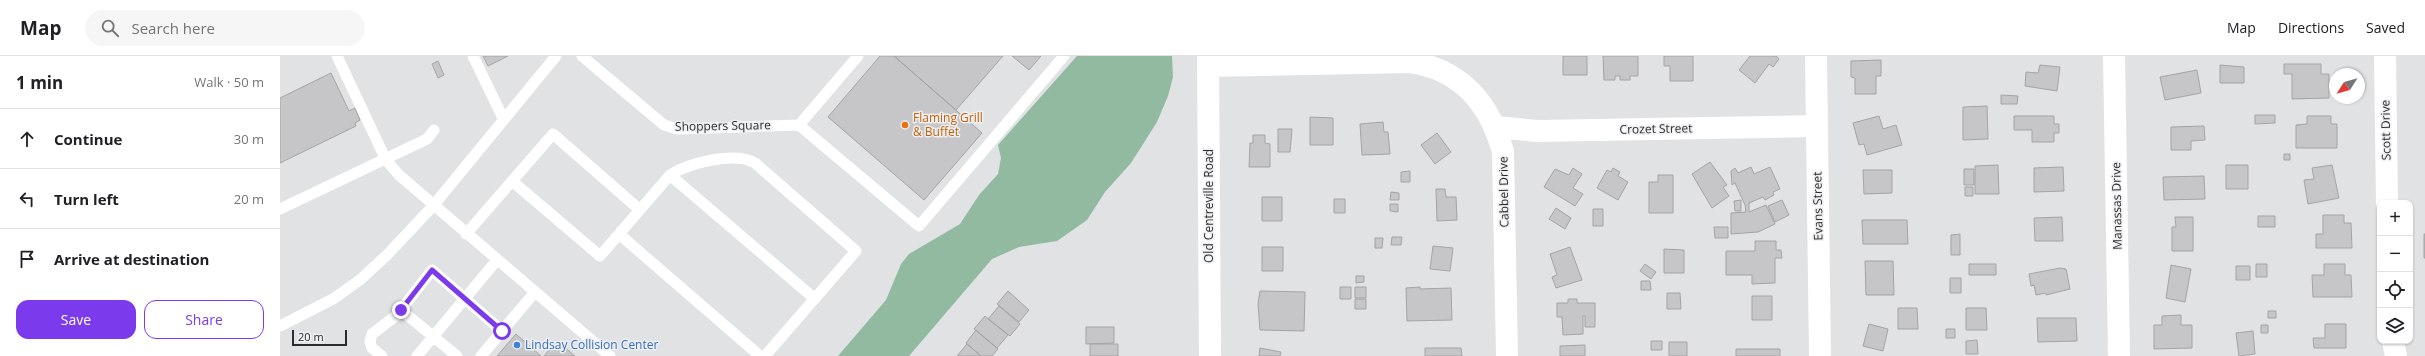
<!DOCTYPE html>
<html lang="en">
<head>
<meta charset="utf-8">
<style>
  body { margin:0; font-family:"Open Sans",sans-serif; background:#f6f6f6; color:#202124 }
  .controls { position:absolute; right:12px; bottom:12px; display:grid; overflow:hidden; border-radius:8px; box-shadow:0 1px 3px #0004 }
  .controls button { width:36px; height:36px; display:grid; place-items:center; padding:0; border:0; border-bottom:1px solid #e0e0e0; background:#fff; color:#202124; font:20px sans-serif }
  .compass { position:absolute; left:2049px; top:12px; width:36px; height:36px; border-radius:50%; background:#fff; box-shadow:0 1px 3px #0004; rotate:234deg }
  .scale { position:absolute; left:12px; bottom:10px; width:55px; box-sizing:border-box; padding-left:4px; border:2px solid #2b2c2d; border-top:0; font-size:11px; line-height:14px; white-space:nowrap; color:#2b2c2d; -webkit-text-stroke:3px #edeff1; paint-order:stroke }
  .stop { position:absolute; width:12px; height:12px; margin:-9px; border:3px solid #7c3aed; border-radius:50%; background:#fff }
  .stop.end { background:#7c3aed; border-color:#fff; box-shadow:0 1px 4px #0008 }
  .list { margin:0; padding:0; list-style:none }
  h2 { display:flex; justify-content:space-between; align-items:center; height:52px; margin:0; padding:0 16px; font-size:17px }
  h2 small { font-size:13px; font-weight:400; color:#757577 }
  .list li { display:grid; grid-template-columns:26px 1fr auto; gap:12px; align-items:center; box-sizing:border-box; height:60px; padding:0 16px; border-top:1px solid #e0e0e0 }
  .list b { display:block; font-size:15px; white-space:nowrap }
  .list em { font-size:13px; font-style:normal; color:#757577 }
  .actions { display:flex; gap:8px; padding:12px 16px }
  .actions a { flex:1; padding:9px 0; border:1px solid #7c3aed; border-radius:12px; text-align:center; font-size:14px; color:#7c3aed }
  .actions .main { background:#7c3aed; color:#fff }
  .icon { flex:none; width:22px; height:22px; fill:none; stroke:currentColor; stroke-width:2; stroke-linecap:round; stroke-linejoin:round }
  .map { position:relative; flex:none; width:2145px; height:300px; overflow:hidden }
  header { display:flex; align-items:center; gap:24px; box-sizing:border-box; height:56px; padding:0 20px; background:#fff; border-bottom:1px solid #e0e0e0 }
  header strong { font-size:19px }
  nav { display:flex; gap:22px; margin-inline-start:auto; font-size:14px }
  .search { width:280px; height:36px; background:#f6f6f6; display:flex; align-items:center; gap:10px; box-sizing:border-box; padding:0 14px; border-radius:22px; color:#757577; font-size:15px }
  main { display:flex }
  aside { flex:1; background:#fff }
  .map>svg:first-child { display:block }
  .green { fill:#91baa1 }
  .building { fill:#c6c6c8; stroke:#a4a4a6 }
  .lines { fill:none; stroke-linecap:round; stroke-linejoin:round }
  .lane { stroke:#fff; stroke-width:11 }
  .street { stroke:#fff; stroke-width:22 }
  .secondary { stroke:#fff; stroke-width:22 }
  .route { stroke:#7c3aed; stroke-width:5 }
  .food-dot { fill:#e8710a; stroke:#edeff1; stroke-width:1.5 }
  .shop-dot { fill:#3f7fe0; stroke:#edeff1; stroke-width:1.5 }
  .labels { text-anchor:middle; stroke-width:3; stroke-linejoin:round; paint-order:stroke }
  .food-label { font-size:12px; fill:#c56008; stroke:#edeff1; text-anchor:start }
  .street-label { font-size:12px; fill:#2b2c2d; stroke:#edeff1 }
  .shop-label { font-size:12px; fill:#366cbe; stroke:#edeff1; text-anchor:start }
</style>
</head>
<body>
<header>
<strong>Map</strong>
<div class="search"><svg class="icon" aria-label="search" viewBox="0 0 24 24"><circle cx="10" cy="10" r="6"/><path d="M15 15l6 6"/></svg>Search here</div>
<nav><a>Map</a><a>Directions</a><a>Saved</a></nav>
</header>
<main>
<aside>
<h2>1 min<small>Walk · 50 m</small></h2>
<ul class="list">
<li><svg class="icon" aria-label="ahead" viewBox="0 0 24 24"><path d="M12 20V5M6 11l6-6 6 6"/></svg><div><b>Continue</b></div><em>30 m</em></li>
<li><svg class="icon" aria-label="left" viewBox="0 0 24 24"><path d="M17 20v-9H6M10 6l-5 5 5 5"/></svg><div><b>Turn left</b></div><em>20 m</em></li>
<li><svg class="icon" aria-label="arrive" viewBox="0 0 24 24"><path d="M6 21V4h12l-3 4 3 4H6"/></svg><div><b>Arrive at destination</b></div></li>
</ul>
<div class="actions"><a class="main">Save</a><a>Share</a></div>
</aside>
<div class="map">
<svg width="2145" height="300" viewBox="0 0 2145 300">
  <rect width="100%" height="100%" fill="#e0e2e4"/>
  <path class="green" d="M797 0H892L893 21 888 40 877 66 851 107 825 136 807 164 777 185 739 191 712 203 629 300H558L606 244 621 208 629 198 680 168 699 139 718 118 721 102 718 89Z"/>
  <path class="building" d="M203 0H228L208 10Z
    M600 0H614L702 77 644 144 548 61Z
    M614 0H723L676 54Z
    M732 0H761L749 14Z
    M1283 0H1307V19H1283Z
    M1323 0H1358V20H1350V24H1340V20H1335V24H1324Z
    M1384 0H1413V25H1390V10H1384Z
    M1470 0H1496L1499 3 1493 11 1489 8 1475 27 1459 14Z
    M1601 4V20H1596V38H1575V22L1571 21V5Z
    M158 5 164 19 158 22 152 8Z
    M2004 8H2041V18H2049V42L2012 43V18H2004Z
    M1760 9 1780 11 1777 35 1745 30 1746 16 1758 17Z
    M1940 9 1964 11V27H1940Z
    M1917 14 1921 37 1885 44 1880 21Z
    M51 17 69 55 75 52 80 64 75 67 76 70 0 107V42Z
    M1721 39 1738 40 1737 48H1721Z
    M1707 50 1708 83 1683 84V51Z
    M1975 59H1995V67L1975 68Z
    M1599 60 1603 73 1616 69 1622 89 1587 99 1584 88 1579 89 1573 67Z
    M1734 60H1774V68H1779V77H1774V86H1752V74H1734Z
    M2027 60H2051V68H2057V92H2016V69L2027 68Z
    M1030 61 1053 62V89H1030Z
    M1103 66 1104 76H1108L1110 98 1082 99 1080 68Z
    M1924 70 1925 84 1911 85V94H1891V71Z
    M998 73H1012L1010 96H998Z
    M1157 77 1171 96 1155 108 1141 89Z
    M973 79H985V87L990 88V111H969L970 87H973Z
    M2004 98H2010V104H2004Z
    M1430 106 1447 129 1443 131 1449 140 1432 152 1412 118Z
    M1718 109 1719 138H1695V110Z
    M1946 109H1968V133H1946Z
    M2052 109 2059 142 2028 148 2024 124 2034 123 2032 112Z
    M1471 111 1474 118 1490 111 1500 133 1493 136 1494 139 1485 144 1483 141 1469 147V156L1486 149 1495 168 1478 176 1451 178V157L1466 156 1465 149 1455 127 1452 129 1451 115 1455 112 1458 117Z
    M1783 111 1784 135 1754 136V112Z
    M1293 112 1302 118 1293 132 1303 138 1295 150 1264 131 1275 113 1289 119Z
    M1333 112 1340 116 1338 120 1348 126 1338 144 1317 132 1327 114 1331 116Z
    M1684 113H1694V129H1684Z
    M1583 114H1612V137L1584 138Z
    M1130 115V126H1121V116Z
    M1378 119H1393V157H1369V126H1378Z
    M1924 120 1925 143 1884 144 1883 121Z
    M1685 131H1693V140H1685Z
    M1156 133H1165L1166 141H1176L1177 164 1157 165Z
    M1111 136 1119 137V144H1110Z
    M982 141H1002V165H982Z
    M1054 143H1065V157H1054Z
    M1461 144V155H1455L1454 145Z
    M1502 144 1509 159 1495 166 1488 150Z
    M1110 148H1118V156L1110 155Z
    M1276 152 1291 162 1285 173 1269 163Z
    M1313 153H1323V170H1313Z
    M2043 159H2064V167H2071L2072 192H2036V178H2043Z
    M1978 160H1995V171H1978Z
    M1782 161 1783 185H1755L1754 162Z
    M1895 161H1913V195H1892V171H1896Z
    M1582 164H1627L1628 188H1583Z
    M1434 171H1448V182H1435Z
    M1680 178V199H1671V179Z
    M2144 178H2145V202H2144Z
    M1112 181H1122L1121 189H1111Z
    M1095 182H1103L1102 192H1095Z
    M1475 185H1496V194H1501L1502 202H1495V227L1472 228V219H1446V195H1475Z
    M1153 190 1173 192 1170 215 1150 213Z
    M982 191H1003V215H982Z
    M1290 191 1302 224 1276 232 1272 221 1277 219 1270 198Z
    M1384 193 1404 194V217H1384Z
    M1585 205H1613L1614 239H1586Z
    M1365 208 1376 216 1371 223 1360 215Z
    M1689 208H1716V219H1689Z
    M1976 208H1987V221H1976Z
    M2044 208H2065V219H2071L2072 241H2033L2032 219H2044Z
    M1891 209 1911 213 1905 246 1886 242Z
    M1956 210H1970V224H1956Z
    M1780 212 1786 213 1790 233 1766 239V237L1756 239 1754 229 1751 230 1749 218Z
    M1076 220H1084V226L1076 227Z
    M1670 222H1681V237H1670Z
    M1361 225H1370L1371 234H1361Z
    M1060 231H1071V243H1060Z
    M1075 231H1086V242H1075Z
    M1140 231V233L1171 232 1172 264 1127 265 1126 232Z
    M728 235 749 254 739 266 717 248Z
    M980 235 1025 236 1024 275 980 274 978 248Z
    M1387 237H1400L1401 253H1387Z
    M1472 240H1492V264H1472Z
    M1075 243H1086V253H1075Z
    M1288 243H1297V247H1315V271H1305V260H1303V278L1283 279 1282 261H1277V247H1288Z
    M719 250 740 268 730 280 708 263Z
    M1618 252H1637L1638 273H1618Z
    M1686 252H1706L1707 274H1686Z
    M1988 255H1996V262H1988Z
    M1901 259V269H1912V292L1874 293V269H1882V260Z
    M705 260 728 279 717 292 694 273Z
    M1757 262H1796L1797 285 1758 286Z
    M1589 268 1608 273 1603 295 1583 290Z
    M2045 268H2066V292H2034L2033 282H2045Z
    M1981 269H1988V277H1981Z
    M806 271H834V287L806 288Z
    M1666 273H1675V282H1666Z
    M696 274 718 293 712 300H701L686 287Z
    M1973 275 1975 298 1959 300 1956 277Z
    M236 278 261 300H217Z
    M1697 284 1698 298H1686V285Z
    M277 285 295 300H264Z
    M1371 285H1382V294H1371Z
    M1389 286H1407V300H1389Z
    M687 288 701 300H677Z
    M810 288H838V300H810Z
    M1305 289V300H1280V290Z
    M980 292 1001 296 1000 300H979Z
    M1145 292H1181L1182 300H1145Z
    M1456 293H1500V300H1456Z"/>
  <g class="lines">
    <path class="lane" d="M57 0 106 104 119 119 330 300
      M193 0 223 62
      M302 0 384 69 397 73 519 69 578 0
      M519 69 639 170 784 0
      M390 119 535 243
      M232 125 320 200 390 119C409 107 455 95 475 107L576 195 485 300
      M0 153 147 83 154 74
      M186 178 273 78 360 154
      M339 178 480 300
      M121 254 177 300
      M0 270 53 243 81 223 107 199 153 150 276 0
      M102 300 92 292 90 286 92 278 117 259 152 214 222 275
      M137 300 217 204
      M201 300 255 236"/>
    <path class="street" d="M1536 0 1540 300
      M2105 0 2107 147
      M928 10 1130 6C1181 13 1210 48 1223 96L1227 300
      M1216 71 1257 75 1536 70
      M2113 285 2116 300"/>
    <path class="secondary" d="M928 0 930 300
      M1834 0 1839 300"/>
  </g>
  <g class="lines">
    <path class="route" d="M121 254 152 214 222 275"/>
  </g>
  <circle class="food-dot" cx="625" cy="69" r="4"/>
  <circle class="shop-dot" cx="237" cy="289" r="4"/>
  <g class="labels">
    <g class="food-label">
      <text x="633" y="66">Flaming Grill<tspan x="633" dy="14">&amp; Buffet</tspan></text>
    </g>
    <g class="street-label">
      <text transform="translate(443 70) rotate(-1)" y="4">Shoppers Square</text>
      <text transform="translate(1376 73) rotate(-1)" y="4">Crozet Street</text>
      <text transform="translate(2106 74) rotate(-91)" y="4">Scott Drive</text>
      <text transform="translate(1224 136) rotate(-91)" y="4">Cabbel Drive</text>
      <text transform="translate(929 150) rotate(-90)" y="4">Old Centreville Road</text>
      <text transform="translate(1538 150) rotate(-91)" y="4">Evans Street</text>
      <text transform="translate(1837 150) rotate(-91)" y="4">Manassas Drive</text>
    </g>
    <g class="shop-label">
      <text x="245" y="293">Lindsay Collision Center</text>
    </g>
  </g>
</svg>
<div class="controls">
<button>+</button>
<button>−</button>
<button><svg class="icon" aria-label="locate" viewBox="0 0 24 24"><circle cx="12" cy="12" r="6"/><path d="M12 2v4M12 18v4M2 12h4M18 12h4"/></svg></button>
<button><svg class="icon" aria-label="layers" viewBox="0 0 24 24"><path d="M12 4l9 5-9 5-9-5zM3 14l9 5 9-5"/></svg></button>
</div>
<svg class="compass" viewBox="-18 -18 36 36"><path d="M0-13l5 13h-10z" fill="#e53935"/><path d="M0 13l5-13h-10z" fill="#757577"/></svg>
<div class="scale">20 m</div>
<div class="stop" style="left:222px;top:275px"></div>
<div class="stop end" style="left:121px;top:254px"></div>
</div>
</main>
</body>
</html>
